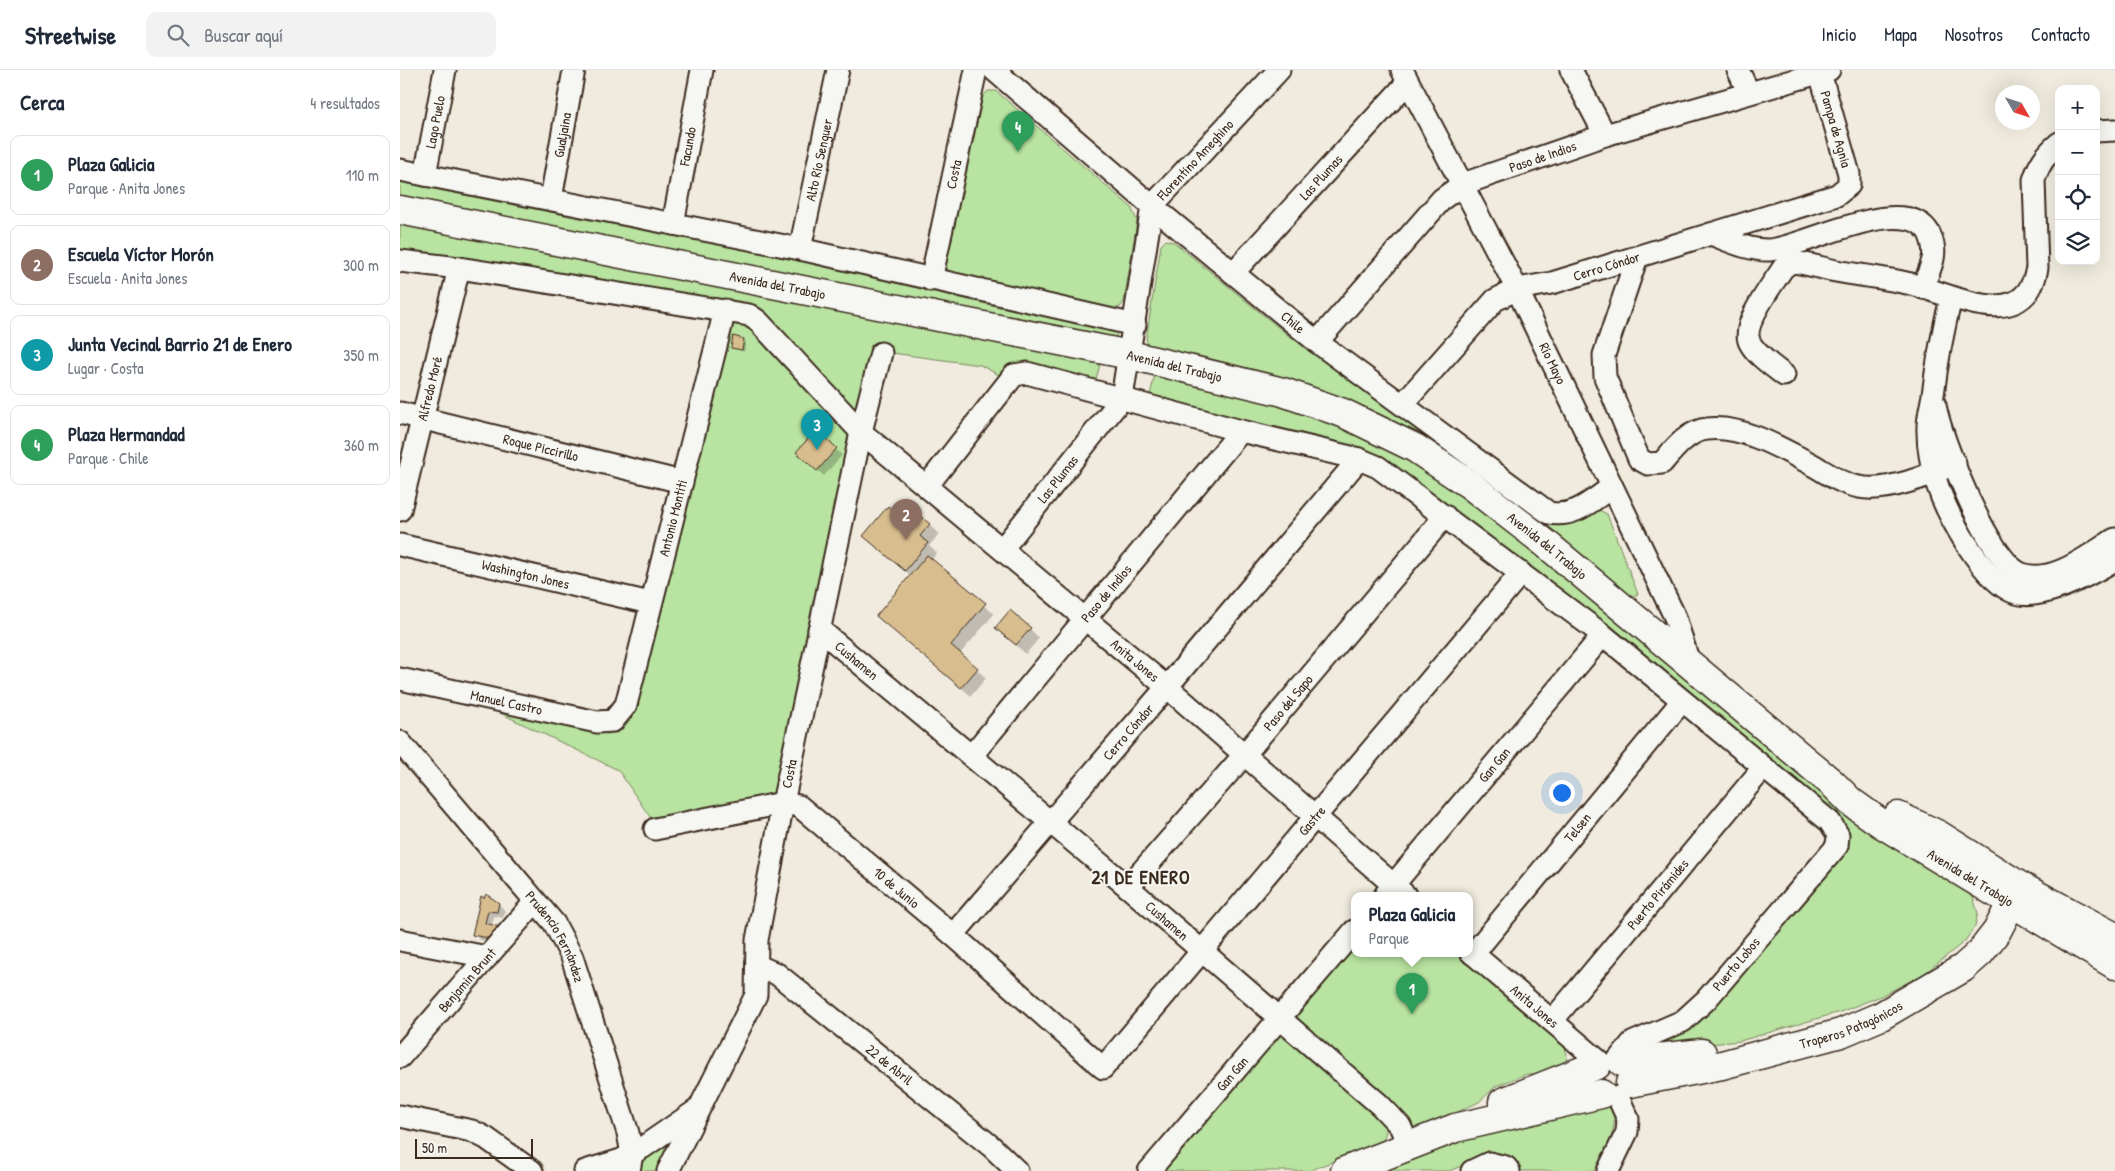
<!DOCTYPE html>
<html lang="es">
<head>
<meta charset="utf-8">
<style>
  body { margin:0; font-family:"Patrick Hand",sans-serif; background:#f2f2f3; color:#1f2937 }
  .controls { position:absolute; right:15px; top:15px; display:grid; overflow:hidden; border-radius:10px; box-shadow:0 5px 20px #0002 }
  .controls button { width:45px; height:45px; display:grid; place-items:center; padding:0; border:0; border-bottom:1px solid #e0e1e3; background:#fff; color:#1f2937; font:25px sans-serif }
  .compass { position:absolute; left:1595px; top:15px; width:45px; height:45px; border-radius:50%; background:#fff; box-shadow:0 5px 20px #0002; rotate:129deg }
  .scale { position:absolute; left:15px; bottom:12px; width:118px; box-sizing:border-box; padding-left:5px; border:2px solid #3b2a1e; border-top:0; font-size:14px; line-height:18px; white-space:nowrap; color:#3b2a1e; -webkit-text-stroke:4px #f6f6f2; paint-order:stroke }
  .you { position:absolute; left:1161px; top:722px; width:18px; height:18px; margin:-12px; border:4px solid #fff; border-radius:50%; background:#1a73e8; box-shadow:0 0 0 8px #1a73e833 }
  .badge { display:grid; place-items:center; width:32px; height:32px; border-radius:50%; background:#111827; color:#fff; font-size:16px; font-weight:700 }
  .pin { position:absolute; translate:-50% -41px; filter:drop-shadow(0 1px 2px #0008) }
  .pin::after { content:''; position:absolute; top:26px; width:18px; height:15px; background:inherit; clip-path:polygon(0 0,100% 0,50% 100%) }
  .popup { position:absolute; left:951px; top:822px; width:122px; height:65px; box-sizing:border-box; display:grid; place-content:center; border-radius:10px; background:#fff; filter:drop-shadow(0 1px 4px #0005); font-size:16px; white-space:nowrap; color:#747a83 }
  .popup b { font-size:19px; color:#1f2937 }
  .popup::after { content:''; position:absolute; left:50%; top:100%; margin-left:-10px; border:10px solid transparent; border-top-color:#fff }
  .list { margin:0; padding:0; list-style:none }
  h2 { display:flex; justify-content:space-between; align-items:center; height:65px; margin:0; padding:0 20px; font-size:21px }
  h2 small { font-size:16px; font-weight:400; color:#747a83 }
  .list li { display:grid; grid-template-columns:32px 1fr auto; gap:15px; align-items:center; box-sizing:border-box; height:80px; margin:0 10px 10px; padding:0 10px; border:1px solid #e0e1e3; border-radius:10px }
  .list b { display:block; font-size:19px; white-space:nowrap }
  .list p { margin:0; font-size:16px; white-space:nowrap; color:#747a83 }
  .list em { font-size:16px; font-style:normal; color:#747a83 }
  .icon { flex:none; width:28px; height:28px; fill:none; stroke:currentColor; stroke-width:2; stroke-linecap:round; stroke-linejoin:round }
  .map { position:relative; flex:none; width:1715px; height:1101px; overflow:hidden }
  header { display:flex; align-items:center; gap:30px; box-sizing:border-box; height:70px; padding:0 25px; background:#fff; border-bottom:1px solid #e0e1e3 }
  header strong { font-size:24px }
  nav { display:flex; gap:28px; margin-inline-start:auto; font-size:18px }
  .search { width:350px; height:45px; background:#f2f2f3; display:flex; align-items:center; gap:12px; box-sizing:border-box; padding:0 18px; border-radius:10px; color:#747a83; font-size:19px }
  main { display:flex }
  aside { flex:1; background:#fff }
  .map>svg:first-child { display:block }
  .green { fill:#b8e3a0; stroke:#7a865f }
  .shadow { fill:#0003 }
  .building { fill:#d8bd8e; stroke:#3b2a1e }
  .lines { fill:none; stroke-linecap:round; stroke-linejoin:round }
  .minor-casing { stroke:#3b2a1e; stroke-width:25 }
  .major-casing { stroke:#3b2a1e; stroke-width:31 }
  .minor { stroke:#f6f6f2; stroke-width:21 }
  .major { stroke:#f6f6f2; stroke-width:28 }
  .labels { text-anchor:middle; stroke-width:4; stroke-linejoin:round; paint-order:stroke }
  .street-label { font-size:14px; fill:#3b2a1e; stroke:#f6f6f2 }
  .district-label { font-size:19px; font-weight:bold; letter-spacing:1px; fill:#3b2a1e; stroke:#f6f6f2 }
</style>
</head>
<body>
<header>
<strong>Streetwise</strong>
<div class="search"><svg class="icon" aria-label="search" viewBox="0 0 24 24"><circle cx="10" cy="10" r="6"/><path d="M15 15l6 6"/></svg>Buscar aquí</div>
<nav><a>Inicio</a><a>Mapa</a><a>Nosotros</a><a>Contacto</a></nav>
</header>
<main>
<aside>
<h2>Cerca<small>4 resultados</small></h2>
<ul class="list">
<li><span class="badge" style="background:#2e9e5b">1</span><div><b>Plaza Galicia</b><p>Parque · Anita Jones</p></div><em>110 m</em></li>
<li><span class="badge" style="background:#8d6e63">2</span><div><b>Escuela Víctor Morón</b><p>Escuela · Anita Jones</p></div><em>300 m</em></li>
<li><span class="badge" style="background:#0f9aa8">3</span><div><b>Junta Vecinal Barrio 21 de Enero</b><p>Lugar · Costa</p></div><em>350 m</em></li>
<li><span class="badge" style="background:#2e9e5b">4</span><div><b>Plaza Hermandad</b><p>Parque · Chile</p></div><em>360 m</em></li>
</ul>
</aside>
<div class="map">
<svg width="1715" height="1101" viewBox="0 0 1715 1101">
  <rect width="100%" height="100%" fill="#f0ebde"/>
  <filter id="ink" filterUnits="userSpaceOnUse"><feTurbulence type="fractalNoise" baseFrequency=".02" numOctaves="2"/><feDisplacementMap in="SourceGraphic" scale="10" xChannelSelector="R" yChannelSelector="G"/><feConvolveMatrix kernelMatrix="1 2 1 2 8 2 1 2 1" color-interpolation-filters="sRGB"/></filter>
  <g filter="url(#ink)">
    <path class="green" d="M588 21H596L731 137 737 151 724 232 720 237 710 240 549 203 546 194 583 26Z
      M0 106 396 187 717 259 716 269 0 125Z
      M0 153 701 291 695 313 610 298 599 305 580 295 477 281 457 347 376 260 0 185Z
      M766 170 774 172 889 266 975 323 1146 446 1195 438 1207 444 1238 524 1234 526 1228 525C1162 468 1096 409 1020 365 974 338 921 318 870 303L868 306 836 295 795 285 780 286 748 275 746 269 761 175Z
      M331 249 347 250 448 362 450 369 377 722 368 728 252 750 218 700 98 642 208 664 221 660 232 645 260 524Z
      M755 304 872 329 950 356 1054 415 1558 811 1573 827 1578 843 1575 856 1565 871 1524 904 1481 926 1440 942 1340 971 1240 981 1283 962 1443 773 980 387 750 325Z
      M954 872V883H1054L1163 974 1167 984 1166 994 1150 1004H1127L1096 1016 1079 1032 1028 1056 1020 1058 1011 1056 898 954V940Z
      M882 966 890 968 984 1052 987 1058 983 1071 909 1101H761L874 970Z
      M1206 1032C1226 1050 1204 1081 1195 1101H1122L1115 1091 1094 1083 1049 1101H976L1084 1057Z
      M280 1054 260 1101H236L242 1088Z"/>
    <path class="shadow" d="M344 270 346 272 344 282 332 277Z
      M416 361 442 385 424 406 404 388Z
      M506 435 539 464 529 476 537 483 531 490 594 544 560 584 586 608 571 626 477 546 511 506 474 475Z
      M630 559 639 568 626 584 606 567Z
      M82 828 99 834 105 841 103 848 94 846 92 856 99 874 80 870 74 864Z"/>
    <path class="building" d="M333 266 344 269 342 280 331 278Z
      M416 360 437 378 417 401 396 382Z
      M506 434 530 454 520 466 528 473 505 501 463 466 488 436 497 444Z
      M527 485 586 533 551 575 578 598 561 618 476 546Z
      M610 540 631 558 616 575 595 558Z
      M86 824 99 833 97 842 88 841 85 853 100 857 93 869 72 865 81 826 84 828Z"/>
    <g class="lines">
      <defs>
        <g id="minor">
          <path id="s1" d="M594 0 752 136 917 272 1149 443C1175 448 1191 431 1212 417"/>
          <path id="s2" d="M1002 0 1117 219 1275 547 1289 593"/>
          <path d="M1171 0 1205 65"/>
          <path d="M1338 0 1349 23"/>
          <path d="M1696 61 1715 60"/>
          <path d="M0 100 400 179 735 255"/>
          <path id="s3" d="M25 105 45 0"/>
          <path id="s4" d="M151 129 174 0"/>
          <path id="s5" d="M273 154 302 0"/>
          <path d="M1311 164C1329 171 1350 181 1370 180 1405 177 1505 121 1529 163 1533 172 1535 179 1533 189 1531 198 1526 208 1523 218"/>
          <path id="s6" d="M400 179 438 0"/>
          <path d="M1237 187 1204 285 1205 307 1239 389 1248 394 1262 393C1273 380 1289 360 1307 359 1342 355 1381 378 1411 394 1427 403 1441 414 1459 417 1486 423 1531 405 1555 393"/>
          <path id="s7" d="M0 191 59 198 349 245 358 251 461 362 767 617 1005 825"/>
          <path id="s8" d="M833 203 1008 12"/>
          <path id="s9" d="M531 210 576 0"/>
          <path d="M1551 228C1543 260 1537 292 1533 325 1531 337 1527 350 1528 362 1528 379 1532 398 1537 414 1547 445 1584 513 1616 523 1642 532 1693 503 1715 490"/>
          <path id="s10" d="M917 272 1042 129 1063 114 1205 65 1429 0"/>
          <path d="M1384 305C1373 296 1357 286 1350 273 1340 255 1373 214 1383 198L1391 192C1406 193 1421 198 1436 201 1462 206 1489 208 1515 215 1555 226 1625 264 1637 198L1634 110C1639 94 1646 84 1659 73"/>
          <path id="s11" d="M1003 334 1095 230 1117 219 1152 213 1437 125 1449 115V104L1420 3"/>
          <path d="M1535 335C1541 369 1589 493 1622 504 1653 515 1690 484 1715 469"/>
          <path id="s12" d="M0 343 282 412"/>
          <path d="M527 416 614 305 627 303 841 361 959 389 978 397 1203 565 1430 752 1438 765 1437 776 1306 930 1283 951 1232 973 1218 990"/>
          <path id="s13" d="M0 440 59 198"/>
          <path id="s14" d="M0 475 250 533"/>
          <path id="s15" d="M603 478 722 328 752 136 879 0"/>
          <path id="s16" d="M419 559 728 817 980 1035 1000 1056 1009 1076"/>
          <path id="s17" d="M0 609 197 652 213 651 226 635 325 240"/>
          <path id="s18" d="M0 672 154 853 172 887 228 1063 232 1084 229 1101"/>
          <path id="s19" d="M572 685 841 361"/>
          <path id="s20" d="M255 759 383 733 399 736 553 865 703 998 1121 503"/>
          <path id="s21" d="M728 817 845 684 1045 446"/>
          <path id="s22" d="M985 825 1203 565"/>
          <path id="s23" d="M553 865 767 617 959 389"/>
          <path d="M0 870 87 887"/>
          <path id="s24" d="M1070 881 1200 992"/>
          <path id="s25" d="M1073 884 1282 631"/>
          <path id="s26" d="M358 896 377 904 592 1077 617 1101"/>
          <path id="s27" d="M1152 951 1363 698"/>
          <path id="s28" d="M0 987 135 832"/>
          <path d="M0 1046 72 1061 86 1068 132 1101"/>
          <path d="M185 1101 221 1090 242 1078 297 1040"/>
          <path id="s29" d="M268 1101 356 925 357 870 383 733 461 362 481 283"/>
          <path id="s30" d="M749 1101 954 861"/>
          <path d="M1072 1101 1089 1093 1106 1097 1109 1101"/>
          <path d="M1208 1101 1227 1062 1228 1049 1218 1027"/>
        </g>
        <g id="major">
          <path id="s31" d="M0 140 730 285 883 322 943 343 1015 378 1069 414 1145 473 1432 713 1451 732 1482 754 1715 895"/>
          <path d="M1498 746 1539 765 1620 816 1715 867"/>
          <path d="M1222 992 1302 983"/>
          <path id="s32" d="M1230 1013 1322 995 1441 963 1481 946 1563 898 1580 883 1597 861 1620 816"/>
          <path d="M1103 1032 1197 995"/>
          <path d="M945 1101 1055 1058 1201 1024"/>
        </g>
      </defs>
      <use href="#minor" class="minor-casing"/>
      <use href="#major" class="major-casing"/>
      <use href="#minor" class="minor"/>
      <use href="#major" class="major"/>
    </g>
  </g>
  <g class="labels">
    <g class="street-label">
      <text dy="5" stroke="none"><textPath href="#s3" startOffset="54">Lago Puelo</textPath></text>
      <text transform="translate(1436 59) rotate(74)" y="5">Pampa de Agnia</text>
      <text dy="5" stroke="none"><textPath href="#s4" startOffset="65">Gualjaina</textPath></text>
      <text dy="5" stroke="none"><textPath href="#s5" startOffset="79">Facundo</textPath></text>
      <text dy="5" stroke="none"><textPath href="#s10" startOffset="300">Paso de Indios</textPath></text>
      <text dy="5" stroke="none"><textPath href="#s6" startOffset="91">Alto Río Senguer</textPath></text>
      <text dy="5" stroke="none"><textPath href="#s15" startOffset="449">Florentino Ameghino</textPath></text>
      <text dy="5" stroke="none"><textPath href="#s9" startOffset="108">Costa</textPath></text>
      <text dy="5" stroke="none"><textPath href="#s8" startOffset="130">Las Plumas</textPath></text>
      <text dy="5" stroke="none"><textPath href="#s11" startOffset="256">Cerro Cóndor</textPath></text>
      <text dy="5" stroke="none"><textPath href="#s31" startOffset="385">Avenida del Trabajo</textPath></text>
      <text dy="5" stroke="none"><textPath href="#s1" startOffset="391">Chile</textPath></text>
      <text dy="5" stroke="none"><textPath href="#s2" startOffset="330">Río Mayo</textPath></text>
      <text dy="5" stroke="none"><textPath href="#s31" startOffset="790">Avenida del Trabajo</textPath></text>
      <text dy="5" stroke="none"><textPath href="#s13" startOffset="125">Alfredo Moré</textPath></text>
      <text dy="5" stroke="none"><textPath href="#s12" startOffset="145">Roque Piccirillo</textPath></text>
      <text dy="5" stroke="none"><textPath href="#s15" startOffset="88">Las Plumas</textPath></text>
      <text dy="5" stroke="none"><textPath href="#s17" startOffset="431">Antonio Montiti</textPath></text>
      <text dy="5" stroke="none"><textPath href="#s31" startOffset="1210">Avenida del Trabajo</textPath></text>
      <text dy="5" stroke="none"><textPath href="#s14" startOffset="129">Washington Jones</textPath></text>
      <text dy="5" stroke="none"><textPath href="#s19" startOffset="210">Paso de Indios</textPath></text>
      <text dy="5" stroke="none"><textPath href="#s16" startOffset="49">Cushamen</textPath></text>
      <text dy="5" stroke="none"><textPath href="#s7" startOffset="872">Anita Jones</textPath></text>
      <text dy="5" stroke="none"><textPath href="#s17" startOffset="109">Manuel Castro</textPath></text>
      <text dy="5" stroke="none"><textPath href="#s21" startOffset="244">Paso del Sapo</textPath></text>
      <text dy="5" stroke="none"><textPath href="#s23" startOffset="268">Cerro Cóndor</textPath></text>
      <text dy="5" stroke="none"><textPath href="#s22" startOffset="170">Gan Gan</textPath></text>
      <text dy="5" stroke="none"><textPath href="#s29" startOffset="421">Costa</textPath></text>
      <text dy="5" stroke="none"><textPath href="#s20" startOffset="872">Gastre</textPath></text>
      <text dy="5" stroke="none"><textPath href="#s25" startOffset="164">Telsen</textPath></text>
      <text dy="5" stroke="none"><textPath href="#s31" startOffset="1749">Avenida del Trabajo</textPath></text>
      <text dy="5" stroke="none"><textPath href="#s20" startOffset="274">10 de Junio</textPath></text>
      <text dy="5" stroke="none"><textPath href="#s27" startOffset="165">Puerto Pirámides</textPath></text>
      <text dy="5" stroke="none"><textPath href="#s16" startOffset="454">Cushamen</textPath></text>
      <text dy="5" stroke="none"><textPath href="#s18" startOffset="250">Prudencio Fernández</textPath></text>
      <text transform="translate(1336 894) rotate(-50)" y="5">Puerto Lobos</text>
      <text dy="5" stroke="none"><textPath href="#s28" startOffset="102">Benjamin Brunt</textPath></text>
      <text dy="5" stroke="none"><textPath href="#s24" startOffset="85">Anita Jones</textPath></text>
      <text dy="5" stroke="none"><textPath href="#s32" startOffset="229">Troperos Patagónicos</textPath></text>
      <text dy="5" stroke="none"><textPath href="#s26" startOffset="165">22 de Abril</textPath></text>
      <text dy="5" stroke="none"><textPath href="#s30" startOffset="128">Gan Gan</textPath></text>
    </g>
    <g class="district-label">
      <text x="741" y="814">21 DE ENERO</text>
    </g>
  </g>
</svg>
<div class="controls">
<button>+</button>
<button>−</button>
<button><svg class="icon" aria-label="locate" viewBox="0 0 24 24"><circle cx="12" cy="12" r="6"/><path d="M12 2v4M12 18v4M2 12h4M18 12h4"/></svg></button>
<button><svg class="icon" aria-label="layers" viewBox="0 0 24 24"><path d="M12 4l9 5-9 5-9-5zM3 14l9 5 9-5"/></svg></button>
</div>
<svg class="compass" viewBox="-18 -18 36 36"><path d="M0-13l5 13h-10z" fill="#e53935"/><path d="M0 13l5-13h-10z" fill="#747a83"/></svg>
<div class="scale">50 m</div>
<div class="you"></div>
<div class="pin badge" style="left:1012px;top:944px;background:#2e9e5b">1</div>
<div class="popup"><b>Plaza Galicia</b>Parque</div>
<div class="pin badge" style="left:506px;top:470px;background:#8d6e63">2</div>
<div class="pin badge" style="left:417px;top:380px;background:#0f9aa8">3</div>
<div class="pin badge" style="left:618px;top:82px;background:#2e9e5b">4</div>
</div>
</main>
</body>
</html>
